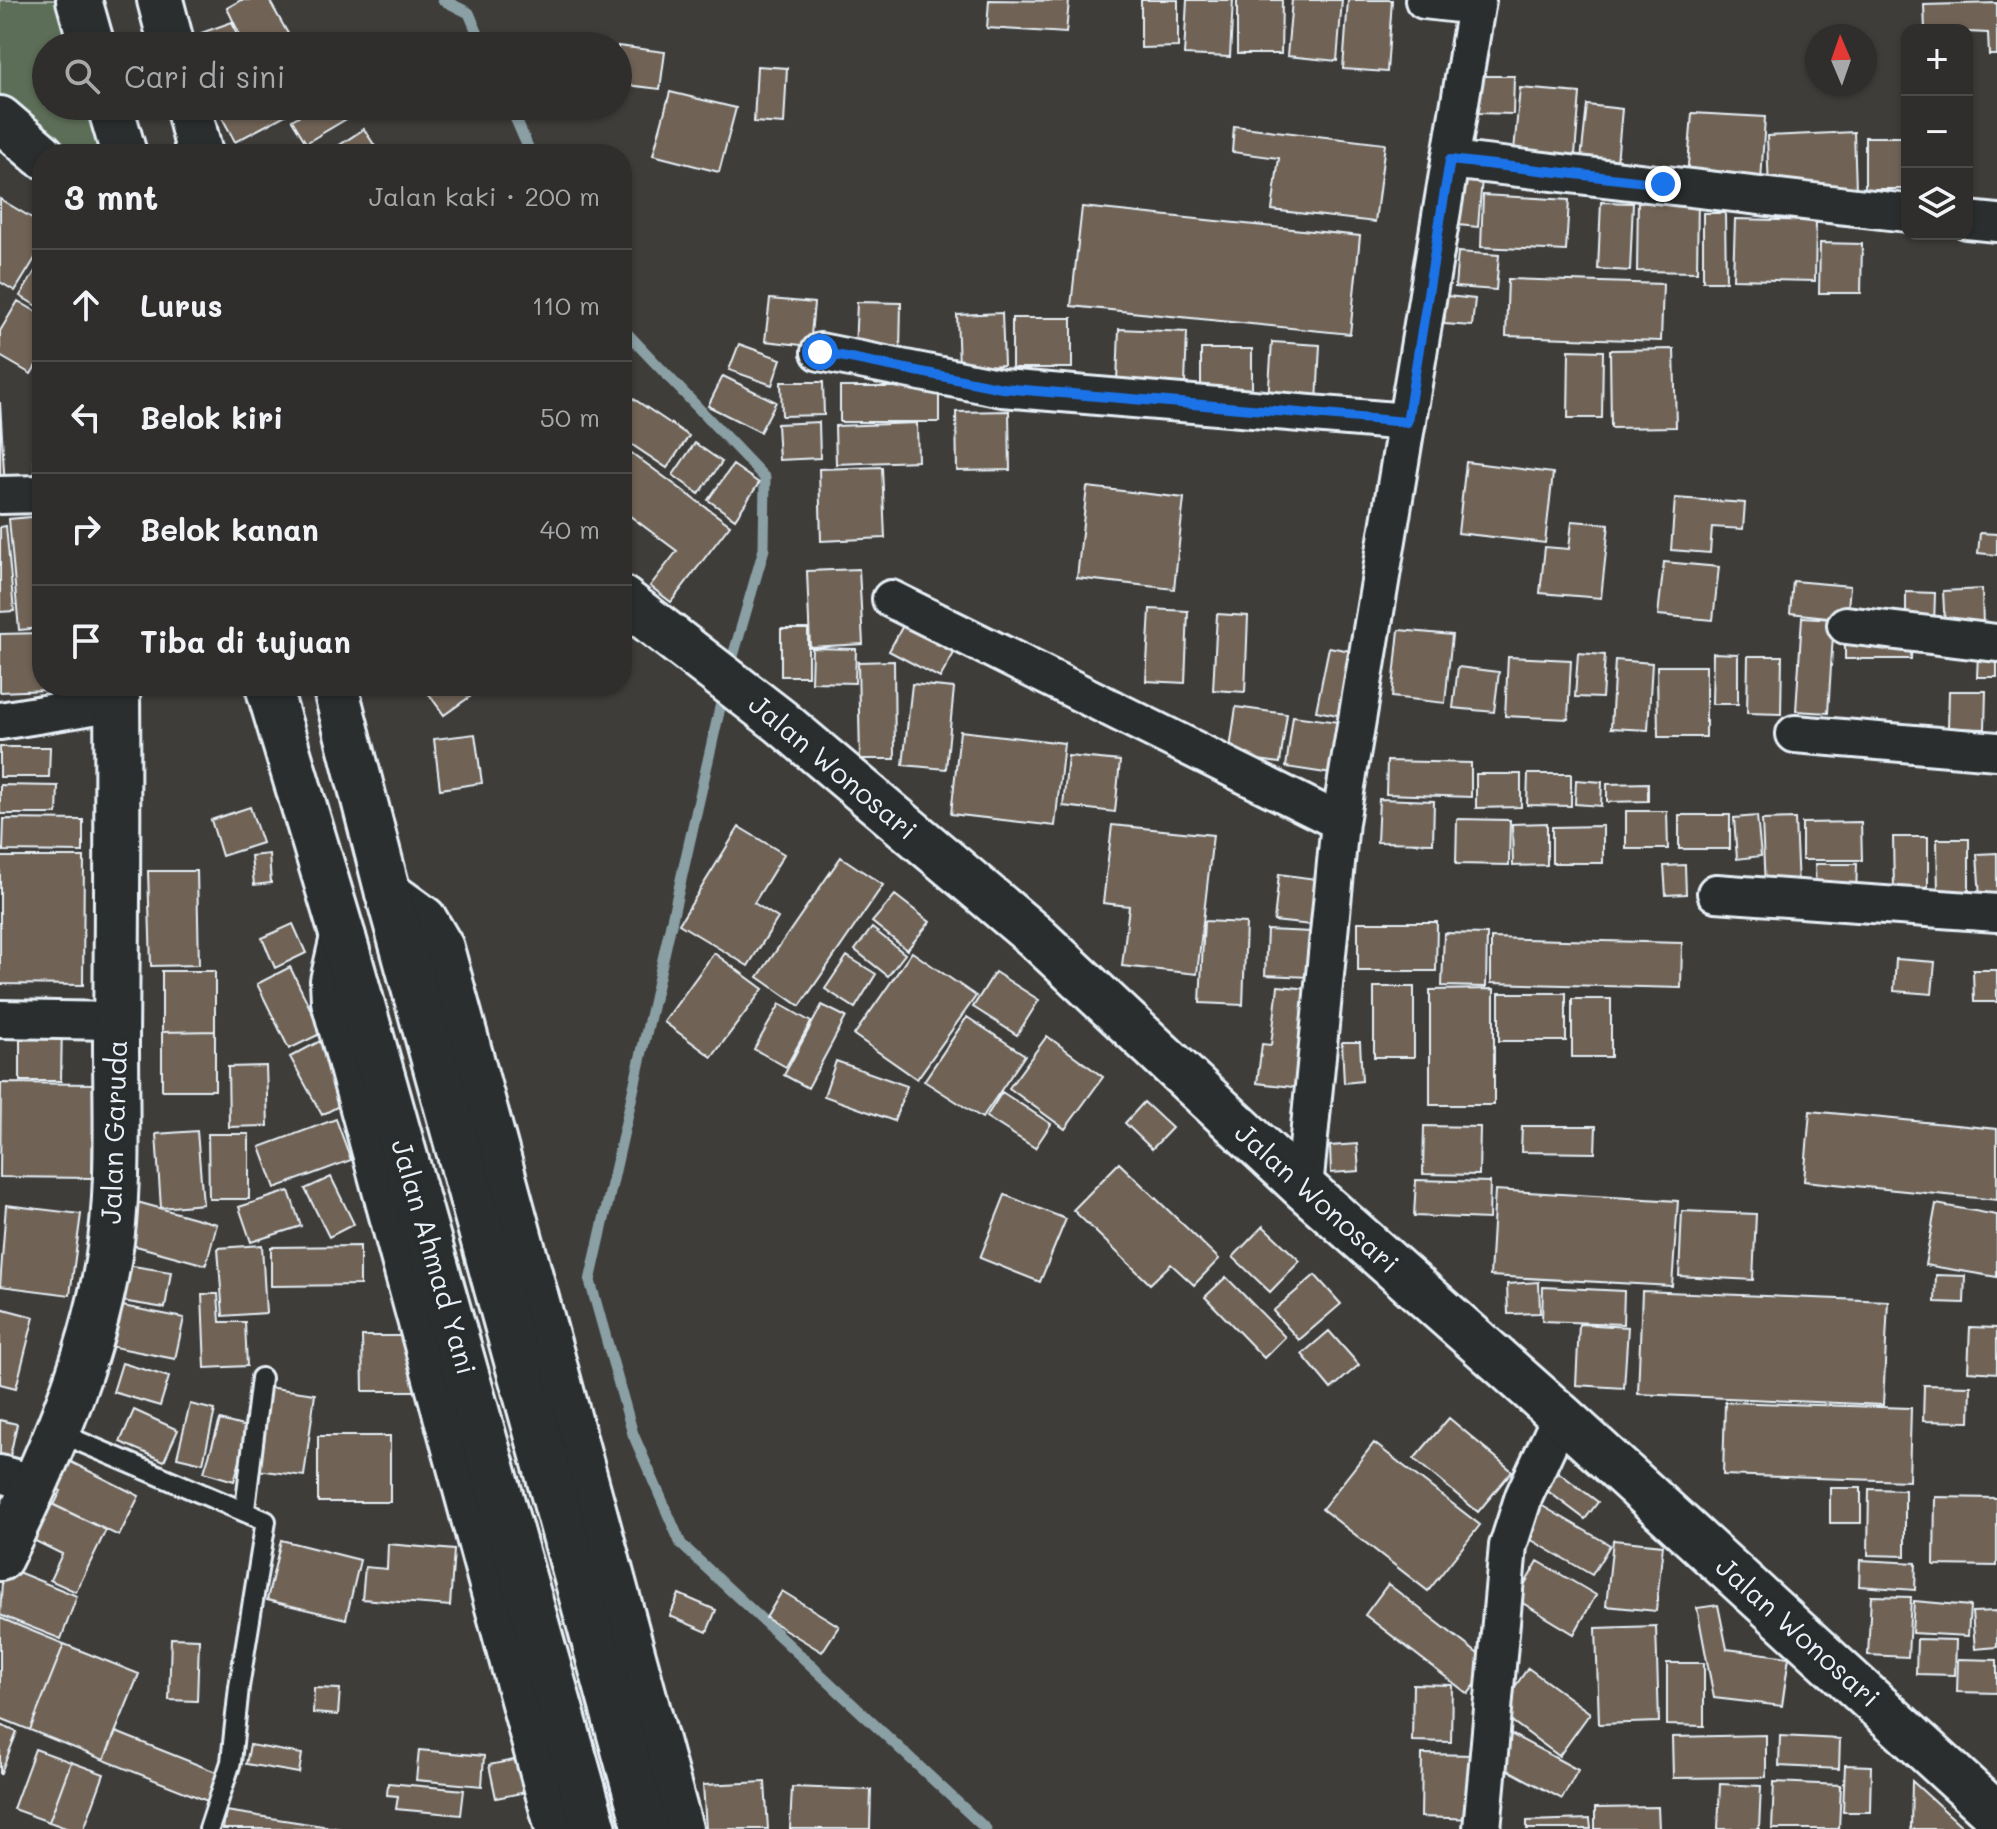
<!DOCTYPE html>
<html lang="id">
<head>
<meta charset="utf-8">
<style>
  body { margin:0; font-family:Mali,sans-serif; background:#373634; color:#f1f3f6 }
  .controls { position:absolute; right:24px; top:24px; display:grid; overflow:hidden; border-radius:16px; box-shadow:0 2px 6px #0004 }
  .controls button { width:72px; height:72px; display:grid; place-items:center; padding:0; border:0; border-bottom:2px solid #4a4a48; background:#2f2e2c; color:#f1f3f6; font:40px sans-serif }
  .compass { position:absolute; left:1805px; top:24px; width:72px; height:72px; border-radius:50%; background:#2f2e2c; box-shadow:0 2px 6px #0004; rotate:358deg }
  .stop { position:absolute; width:24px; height:24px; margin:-18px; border:6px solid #1a73e8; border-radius:50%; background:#fff }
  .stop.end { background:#1a73e8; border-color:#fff; box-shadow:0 2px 8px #0008 }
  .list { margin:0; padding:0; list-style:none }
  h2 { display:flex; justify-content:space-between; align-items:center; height:104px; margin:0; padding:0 32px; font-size:34px }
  h2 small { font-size:26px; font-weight:400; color:#a7a8a9 }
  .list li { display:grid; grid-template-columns:52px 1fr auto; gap:24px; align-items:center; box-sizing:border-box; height:112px; padding:0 32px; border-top:2px solid #4a4a48 }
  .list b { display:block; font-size:30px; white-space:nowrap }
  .list em { font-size:26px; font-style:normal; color:#a7a8a9 }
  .icon { flex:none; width:44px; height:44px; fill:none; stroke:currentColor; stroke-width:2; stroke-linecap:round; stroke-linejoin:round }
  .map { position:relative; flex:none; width:1997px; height:1829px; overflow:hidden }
  .search { position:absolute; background:#2f2e2c; box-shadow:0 2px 6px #0004; left:32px; top:32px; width:600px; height:88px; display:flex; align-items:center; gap:20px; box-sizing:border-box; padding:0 28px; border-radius:44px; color:#a7a8a9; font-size:30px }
  .panel { position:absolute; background:#2f2e2c; box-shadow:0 2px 6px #0004; left:32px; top:144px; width:600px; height:552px; border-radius:32px }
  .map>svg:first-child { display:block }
  .green { fill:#5d6e58; stroke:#a2b0a8; stroke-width:2 }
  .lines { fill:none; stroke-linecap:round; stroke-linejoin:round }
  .stream { stroke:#8aa0a5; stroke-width:11 }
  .building { fill:#6f6356; stroke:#e8f1f8; stroke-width:2 }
  .service-casing { stroke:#e8f1f8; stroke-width:24 }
  .minor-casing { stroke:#e8f1f8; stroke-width:42 }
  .tertiary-casing { stroke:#e8f1f8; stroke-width:50 }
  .primary-casing { stroke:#e8f1f8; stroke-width:50 }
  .trunk-casing { stroke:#e8f1f8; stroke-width:50 }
  .service { stroke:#2a2d2e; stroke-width:18 }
  .minor { stroke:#2a2d2e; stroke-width:36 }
  .tertiary { stroke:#2a2d2e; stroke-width:44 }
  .primary { stroke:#2a2d2e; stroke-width:44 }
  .trunk { stroke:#2a2d2e; stroke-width:44 }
  .route { stroke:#1a73e8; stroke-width:10 }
  .labels { text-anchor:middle; stroke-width:8; stroke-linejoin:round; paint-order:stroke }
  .street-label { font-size:28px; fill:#e8f1f8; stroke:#2a2d2e }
</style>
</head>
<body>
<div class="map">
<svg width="1997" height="1829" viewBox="0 0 1997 1829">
  <rect width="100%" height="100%" fill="#3f3d3a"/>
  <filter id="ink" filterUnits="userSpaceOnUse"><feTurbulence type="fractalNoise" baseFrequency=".0125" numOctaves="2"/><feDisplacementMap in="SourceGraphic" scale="16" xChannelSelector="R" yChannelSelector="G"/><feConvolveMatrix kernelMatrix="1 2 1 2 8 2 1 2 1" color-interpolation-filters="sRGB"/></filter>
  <g filter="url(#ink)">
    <path class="green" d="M0 0H66L79 46H46V106H95L108 154H57L0 105Z"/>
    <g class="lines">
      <path class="stream" d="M443 0 469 13 483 46
        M510 106 531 154
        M622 328 765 478 764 549 729 670
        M724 690 590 1281 633 1434 681 1544 986 1829"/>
    </g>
    <path class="building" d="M241 0H269L295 46H245L227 8Z
      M989 0 1069 1 1066 33 987 28Z
      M1141 0H1178V47L1141 48Z
      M1187 0H1233L1230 57 1184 55Z
      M1237 0H1282L1281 54H1237Z
      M1292 0H1342L1337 61 1287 56Z
      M1348 0H1392L1387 72 1343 69Z
      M1997 3V55H1989L1988 33 1925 30 1924 5Z
      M232 22 241 46H206L201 33Z
      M618 46 665 52 660 89 618 84Z
      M757 66 787 68 784 124 754 122Z
      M1477 76H1514L1513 114 1477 113Z
      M1520 88 1580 93 1574 167 1513 161Z
      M670 92 736 108 719 172 653 155Z
      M1587 105 1622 109 1616 173 1580 169Z
      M216 106H302L235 142Z
      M315 106H362L363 109 306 143 292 120Z
      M1692 113 1765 117 1761 182 1687 178Z
      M1234 126 1385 144 1375 222 1272 210 1279 158 1232 152Z
      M364 129 376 148 367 154H326Z
      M1854 132 1856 189 1769 193 1767 136Z
      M1865 137H1907V189H1865Z
      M1463 164 1483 166 1478 227 1458 225Z
      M1483 195 1569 200 1566 251 1481 247Z
      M1638 196 1698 197 1697 272 1637 271Z
      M0 199 42 224V247L15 291 0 282Z
      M1601 202 1633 203 1630 271 1598 269Z
      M1082 207 1360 236 1350 334 1071 306Z
      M1703 213H1725L1726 281H1703Z
      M1735 219 1816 221 1815 281 1733 279Z
      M1820 243 1862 244 1861 293H1819Z
      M1458 252 1499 255 1496 290 1455 287Z
      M42 260V309L20 296Z
      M1508 279 1663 284 1661 341 1506 336Z
      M1447 296 1475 299 1472 326 1444 324Z
      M770 299 814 303 810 346 765 341Z
      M18 301 42 315V356L31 374 0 356V331Z
      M857 302 901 303 900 352 855 350Z
      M1002 313 1004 365 959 367 957 315Z
      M1012 318H1072V368H1012Z
      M1119 329 1187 332 1185 384 1117 382Z
      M1272 342 1320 345 1317 403 1268 400Z
      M739 344 781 359 772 385 729 370Z
      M1201 349H1252V391L1201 390Z
      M1674 349 1676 427 1611 428 1610 350Z
      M1569 350 1603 351 1602 418H1568Z
      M723 376 776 402 760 432 708 406Z
      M781 382H823L824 415 782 416Z
      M840 387H939V422H840Z
      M622 391 689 436 667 468 622 438Z
      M0 402 5 488 0 489Z
      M1009 411 1010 470 957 471 956 412Z
      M819 422 820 458 779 460 777 424Z
      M917 423 918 461 836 464 835 426Z
      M695 443 722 462 699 494 673 475Z
      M622 446 730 525 671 602 650 586 677 551 622 510Z
      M34 448H42V493H36Z
      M1466 462 1553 473 1545 543 1458 533Z
      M733 465 759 483 735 519 708 500Z
      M882 467 885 538 821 541 819 469Z
      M1087 487 1184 498 1174 589 1077 578Z
      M1675 498 1745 503 1743 529 1712 527 1710 553 1671 550Z
      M42 516V628L19 630 9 519Z
      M1572 521 1609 524 1601 598 1540 593 1545 547 1569 549Z
      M6 526 14 611 0 612V527Z
      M1980 533 1997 534V555L1978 553Z
      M1664 562 1719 567 1713 620 1658 615Z
      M859 569 863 644 810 647 807 571Z
      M1793 581 1850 586 1847 619 1790 613Z
      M1982 589 1983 627 1945 629 1943 591Z
      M1906 592 1935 593 1934 625 1906 624Z
      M1150 609 1188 611 1185 683 1146 681Z
      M1217 614 1248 616 1245 692 1213 690Z
      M1802 617 1834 619 1828 713 1796 711Z
      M907 618 958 646 940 678 889 651Z
      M781 629H808V676H781Z
      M1399 630 1452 635 1445 703 1392 697Z
      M42 633V686H47V690L0 692V634Z
      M1845 639 1912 640 1911 659H1845Z
      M1329 647 1367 654 1354 718 1316 711Z
      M812 648 856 649 855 683 811 682Z
      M1578 653 1605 655 1602 698 1575 697Z
      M1713 653 1738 654V704H1712Z
      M1978 653H1997V677H1977Z
      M1748 656H1782L1781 714 1747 713Z
      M1508 657 1571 660 1568 719 1505 716Z
      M1615 660 1652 663 1648 730 1611 728Z
      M894 661 895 759H860L858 662Z
      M1657 666H1706V737H1658Z
      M1458 667 1499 672 1494 712 1453 708Z
      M912 684 954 688 946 769 903 765Z
      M423 686H485L444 715Z
      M1949 691H1986L1985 729 1948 728Z
      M1236 707 1287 714 1280 763 1229 756Z
      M1293 716 1346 723 1339 775 1286 767Z
      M960 731 1064 743 1055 826 951 814Z
      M475 734 482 783 440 789 434 739Z
      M0 747H50L49 777H0Z
      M1068 756 1120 761 1115 812 1063 806Z
      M1387 761 1471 763V797L1386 794Z
      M1476 774H1521V807L1476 808Z
      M1528 774H1571V806L1527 805Z
      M1576 780 1602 782 1601 806 1575 804Z
      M1648 783V801L1607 802V784Z
      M0 785 58 786 57 814H0Z
      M1379 799 1434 801 1433 843 1377 842Z
      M250 807 262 843 222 856 211 820Z
      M1626 811H1667L1668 849H1626Z
      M1679 815H1730V849H1679Z
      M1757 816 1761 856 1737 859 1734 818Z
      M4 819 83 820V852L3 851Z
      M1457 819 1510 820 1509 865 1456 864Z
      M1795 819 1798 887 1765 888 1762 820Z
      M1861 822 1862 860H1802V823Z
      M1547 823V865L1513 866 1512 824Z
      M1112 825 1213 835 1197 974 1122 966 1129 906 1103 903Z
      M1603 826V863H1552V827Z
      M739 827 784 854 754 903 778 918 748 966 679 924Z
      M1893 837H1928V890H1894Z
      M1937 839H1969V894H1938Z
      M1997 853V897L1980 898 1977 854Z
      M269 854 271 883 254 885 251 856Z
      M0 857H84L83 985 0 984Z
      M841 857 883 885 800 1006 758 977Z
      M1815 864H1857L1856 896H1816Z
      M1685 865 1686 894 1666 895 1664 866Z
      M148 871H197L199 965 151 966Z
      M1279 874 1316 879 1311 925 1274 921Z
      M895 895 930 922 907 950 872 922Z
      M1204 921 1246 923 1243 1005 1200 1003Z
      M1358 922H1437L1436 971H1358Z
      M293 924 306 953 275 968 262 938Z
      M872 928 905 954 888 976 855 950Z
      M1267 930 1312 932 1310 977 1265 975Z
      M1444 933 1487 934 1486 987 1442 986Z
      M1491 938 1682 943 1681 988 1491 983Z
      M912 952 976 996 917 1079 854 1035Z
      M714 953 763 989 712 1057 664 1022Z
      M847 956 876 974 855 1008 825 989Z
      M1896 959 1935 962 1932 994 1894 991Z
      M290 967 322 1033 289 1049 257 984Z
      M1973 970H1997V1002H1974Z
      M162 971H215V1031L162 1032Z
      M995 972 1039 1000 1017 1035 973 1007Z
      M1278 986 1321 990 1311 1089 1257 1083 1262 1044 1271 1045Z
      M1374 987H1414V1057H1374Z
      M1494 989V1105H1430V990Z
      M1499 993H1566V1041H1499Z
      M1572 999H1611V1057H1572Z
      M780 1004 811 1022 786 1067 754 1049Z
      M822 1005 846 1017 808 1088 784 1075Z
      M967 1017 1025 1055 982 1118 924 1081Z
      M20 1021 62 1022 61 1081H20Z
      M215 1031V1090H162V1032Z
      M1047 1036 1103 1077 1065 1129 1009 1088Z
      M320 1041 352 1099 322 1115 290 1057Z
      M1342 1042H1360L1362 1081 1344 1083Z
      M836 1061 907 1086 894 1121 824 1096Z
      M266 1066 268 1126 229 1127 228 1067Z
      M1 1083 94 1084 92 1178 0 1177Z
      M1002 1092 1051 1124 1035 1148 986 1117Z
      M1144 1102 1172 1128 1152 1149 1125 1123Z
      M1810 1111 1997 1129V1200L1804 1181Z
      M336 1119 351 1160 275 1188 260 1147Z
      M1424 1126 1480 1127 1479 1175 1423 1174Z
      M1522 1126H1596L1595 1153 1521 1152Z
      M197 1131 203 1204 161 1208 156 1134Z
      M208 1134H249V1199H209Z
      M1357 1144 1359 1171 1331 1173 1330 1146Z
      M1119 1163 1219 1259 1194 1285 1171 1264 1150 1284 1073 1210Z
      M331 1177 354 1224 329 1237 305 1189Z
      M1416 1180 1490 1182 1489 1219 1414 1216Z
      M1495 1190 1678 1201 1672 1286 1490 1276Z
      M289 1191 301 1226 251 1242 239 1207Z
      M1005 1195 1066 1219 1040 1282 980 1258Z
      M137 1202 217 1224 206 1265 125 1243Z
      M1936 1204 1997 1215V1277L1925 1265Z
      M6 1205 81 1214 70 1295 0 1286Z
      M1682 1211 1756 1214 1753 1280 1679 1276Z
      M1263 1226 1300 1261 1270 1292 1233 1257Z
      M262 1245 266 1313 223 1316 218 1248Z
      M360 1246V1285L271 1286V1247Z
      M114 1263 171 1272 165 1308 109 1299Z
      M1315 1275 1341 1304 1299 1340 1273 1311Z
      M1936 1275 1965 1276 1964 1303 1935 1302Z
      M1226 1277 1285 1337 1264 1358 1205 1297Z
      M1539 1282 1540 1313 1508 1314 1507 1284Z
      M1543 1287 1624 1291 1623 1324 1542 1321Z
      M1642 1291 1888 1301 1883 1405 1638 1394Z
      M202 1294H218L220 1322H245L247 1366 205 1368Z
      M107 1303 184 1318 175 1359 99 1344Z
      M0 1308 34 1317 16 1388 0 1384Z
      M1579 1324 1628 1327 1624 1388 1576 1385Z
      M1970 1327 1997 1328V1373L1968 1371Z
      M1329 1331 1359 1365 1331 1389 1302 1354Z
      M362 1336H415V1391H363Z
      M122 1363 169 1377 160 1406 113 1392Z
      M1924 1385 1971 1386 1970 1422 1923 1421Z
      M267 1387 315 1394 304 1476 256 1470Z
      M1725 1402 1911 1408 1909 1481 1723 1475Z
      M190 1404 215 1410 203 1463 177 1457Z
      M134 1410 178 1430 164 1461 120 1442Z
      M1449 1418 1512 1471 1478 1512 1414 1459Z
      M0 1420 17 1424 9 1461 0 1459Z
      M220 1420 250 1428 234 1481 204 1472Z
      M318 1436H390V1502H318Z
      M1374 1443 1480 1525 1428 1591 1322 1509Z
      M57 1455 139 1496 119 1536 54 1505 61 1491 44 1482Z
      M1550 1466 1598 1502 1585 1519 1537 1483Z
      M1830 1488H1861V1523H1830Z
      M1869 1489 1905 1490V1556L1868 1555Z
      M37 1497 106 1530 76 1592 50 1580 62 1554 19 1533Z
      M1935 1497 1997 1498V1566L1934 1565Z
      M1539 1504 1610 1545 1592 1575 1521 1534Z
      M281 1540 360 1560 346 1619 267 1600Z
      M1613 1540 1663 1545 1656 1611 1606 1606Z
      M388 1544 454 1550 450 1606 362 1599 365 1567 387 1569Z
      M1860 1560 1916 1563 1915 1590 1859 1586Z
      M1538 1561 1596 1595 1574 1634 1516 1599Z
      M3 1566 77 1596 61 1639 0 1615Z
      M1388 1584 1491 1664 1468 1694 1365 1615Z
      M782 1591 839 1626 822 1652 766 1618Z
      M679 1594 716 1610 707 1632 670 1616Z
      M1871 1596 1911 1597 1908 1657 1868 1655Z
      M1914 1601 1970 1606 1968 1636 1912 1633Z
      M1718 1605 1727 1649 1789 1657 1782 1706 1714 1698 1697 1608Z
      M1997 1611V1647L1975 1649 1972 1612Z
      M0 1618 64 1644 30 1730 0 1718Z
      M1656 1626 1659 1722 1599 1724 1596 1628Z
      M171 1638 199 1639 197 1701 169 1700Z
      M1917 1639 1956 1640 1955 1675 1916 1674Z
      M64 1644 139 1674 104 1760 30 1730Z
      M1958 1659 1997 1660V1693L1957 1692Z
      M1667 1663H1704V1726L1667 1725Z
      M1528 1668 1590 1713 1559 1756 1498 1711Z
      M1413 1684 1452 1685 1451 1742 1412 1741Z
      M314 1688 340 1689 338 1715 313 1713Z
      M0 1725 17 1732 0 1775Z
      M116 1732 221 1774 210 1802 104 1760Z
      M1511 1734 1578 1770 1562 1799 1495 1763Z
      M1766 1735V1777L1673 1778 1672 1737Z
      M1780 1736 1840 1739 1839 1769 1779 1766Z
      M250 1745 302 1754 299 1773 246 1764Z
      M35 1749 71 1762 49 1822 13 1809Z
      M419 1750 484 1756 482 1786 416 1780Z
      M1422 1754 1476 1755 1475 1819 1421 1817Z
      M519 1759 526 1792 496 1798 489 1765Z
      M71 1762 104 1774 84 1829H69L49 1822Z
      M1845 1765 1871 1766 1870 1812H1843Z
      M1912 1781 1965 1829H1911Z
      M765 1782 768 1829H706L703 1785Z
      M1774 1782 1841 1785 1839 1829H1772Z
      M388 1783 464 1790 461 1815 396 1809 398 1796 387 1795Z
      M1720 1784 1761 1786 1759 1829H1718Z
      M792 1787 871 1790 870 1829H790Z
      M1658 1807 1659 1829H1595V1808Z
      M226 1811 342 1829H223Z
      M1590 1819 1591 1829H1527V1821Z"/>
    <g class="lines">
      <defs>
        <path id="service" d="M57 1432 266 1521 239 1687 231 1762 209 1829
          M245 1509 261 1378"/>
        <path id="minor" d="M1424 0 1476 6
          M1450 160 1907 213
          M1967 220 1997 223
          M820 352 1002 388 1407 422
          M0 495 42 494
          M891 599 1340 822
          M1846 625 1997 643
          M0 721 117 702
          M1795 734 1997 751
          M1716 893 1997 913
          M0 1019 116 1021
          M1304 1188 1340 822 1477 0
          M0 1474 36 1484
          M1482 1829 1508 1546 1524 1496 1561 1416"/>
        <path id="tertiary" d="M388 893 424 919 441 948 680 1829
          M343 937 333 981 334 1001 558 1829
          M0 1558C46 1464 90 1366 108 1262 120 1191 116 1116 116 1044 117 925 118 806 117 686"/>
        <path id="primary" d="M0 119 42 155"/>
        <path id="trunk" d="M79 0 92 46
          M160 0 172 46
          M110 106 124 154
          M188 106 200 154
          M622 599 780 721 1036 937 1304 1188 1561 1416 1997 1815
          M268 686 343 937 594 1829
          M335 686 388 893 646 1829"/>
      </defs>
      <use href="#service" class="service-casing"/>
      <use href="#minor" class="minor-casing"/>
      <use href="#tertiary" class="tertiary-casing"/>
      <use href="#primary" class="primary-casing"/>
      <use href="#trunk" class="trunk-casing"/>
      <use href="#service" class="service"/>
      <use href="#minor" class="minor"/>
      <use href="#tertiary" class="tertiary"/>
      <use href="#primary" class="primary"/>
      <use href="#trunk" class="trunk"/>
    </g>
  </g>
  <g class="lines" filter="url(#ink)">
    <path class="route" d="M820 352 1002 388 1407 422 1450 160 1663 184"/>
  </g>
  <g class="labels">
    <g class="street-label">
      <text transform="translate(833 767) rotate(40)" y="10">Jalan Wonosari</text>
      <text transform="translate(114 1132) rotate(-88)" y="10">Jalan Garuda</text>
      <text transform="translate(1317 1198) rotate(42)" y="10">Jalan Wonosari</text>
      <text transform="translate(434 1257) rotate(74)" y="10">Jalan Ahmad Yani</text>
      <text transform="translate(1798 1632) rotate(42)" y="10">Jalan Wonosari</text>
    </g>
  </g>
</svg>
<div class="controls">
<button>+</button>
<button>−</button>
<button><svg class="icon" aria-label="layers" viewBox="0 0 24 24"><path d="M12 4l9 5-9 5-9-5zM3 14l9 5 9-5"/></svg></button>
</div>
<svg class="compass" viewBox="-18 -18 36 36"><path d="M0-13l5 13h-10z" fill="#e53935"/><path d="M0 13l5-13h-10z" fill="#a7a8a9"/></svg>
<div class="stop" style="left:820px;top:352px"></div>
<div class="stop end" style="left:1663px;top:184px"></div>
<div class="search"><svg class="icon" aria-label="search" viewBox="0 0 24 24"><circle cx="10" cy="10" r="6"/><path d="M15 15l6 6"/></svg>Cari di sini</div>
<section class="panel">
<h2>3 mnt<small>Jalan kaki · 200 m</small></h2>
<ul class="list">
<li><svg class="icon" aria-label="ahead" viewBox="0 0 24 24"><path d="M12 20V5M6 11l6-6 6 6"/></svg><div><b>Lurus</b></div><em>110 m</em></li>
<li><svg class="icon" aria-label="left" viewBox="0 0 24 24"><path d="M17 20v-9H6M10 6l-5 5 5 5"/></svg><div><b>Belok kiri</b></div><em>50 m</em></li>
<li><svg class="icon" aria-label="right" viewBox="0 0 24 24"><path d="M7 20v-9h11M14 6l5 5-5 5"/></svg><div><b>Belok kanan</b></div><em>40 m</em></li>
<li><svg class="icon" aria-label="arrive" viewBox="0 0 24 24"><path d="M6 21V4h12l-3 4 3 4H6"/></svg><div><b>Tiba di tujuan</b></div></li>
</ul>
</section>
</div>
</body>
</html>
